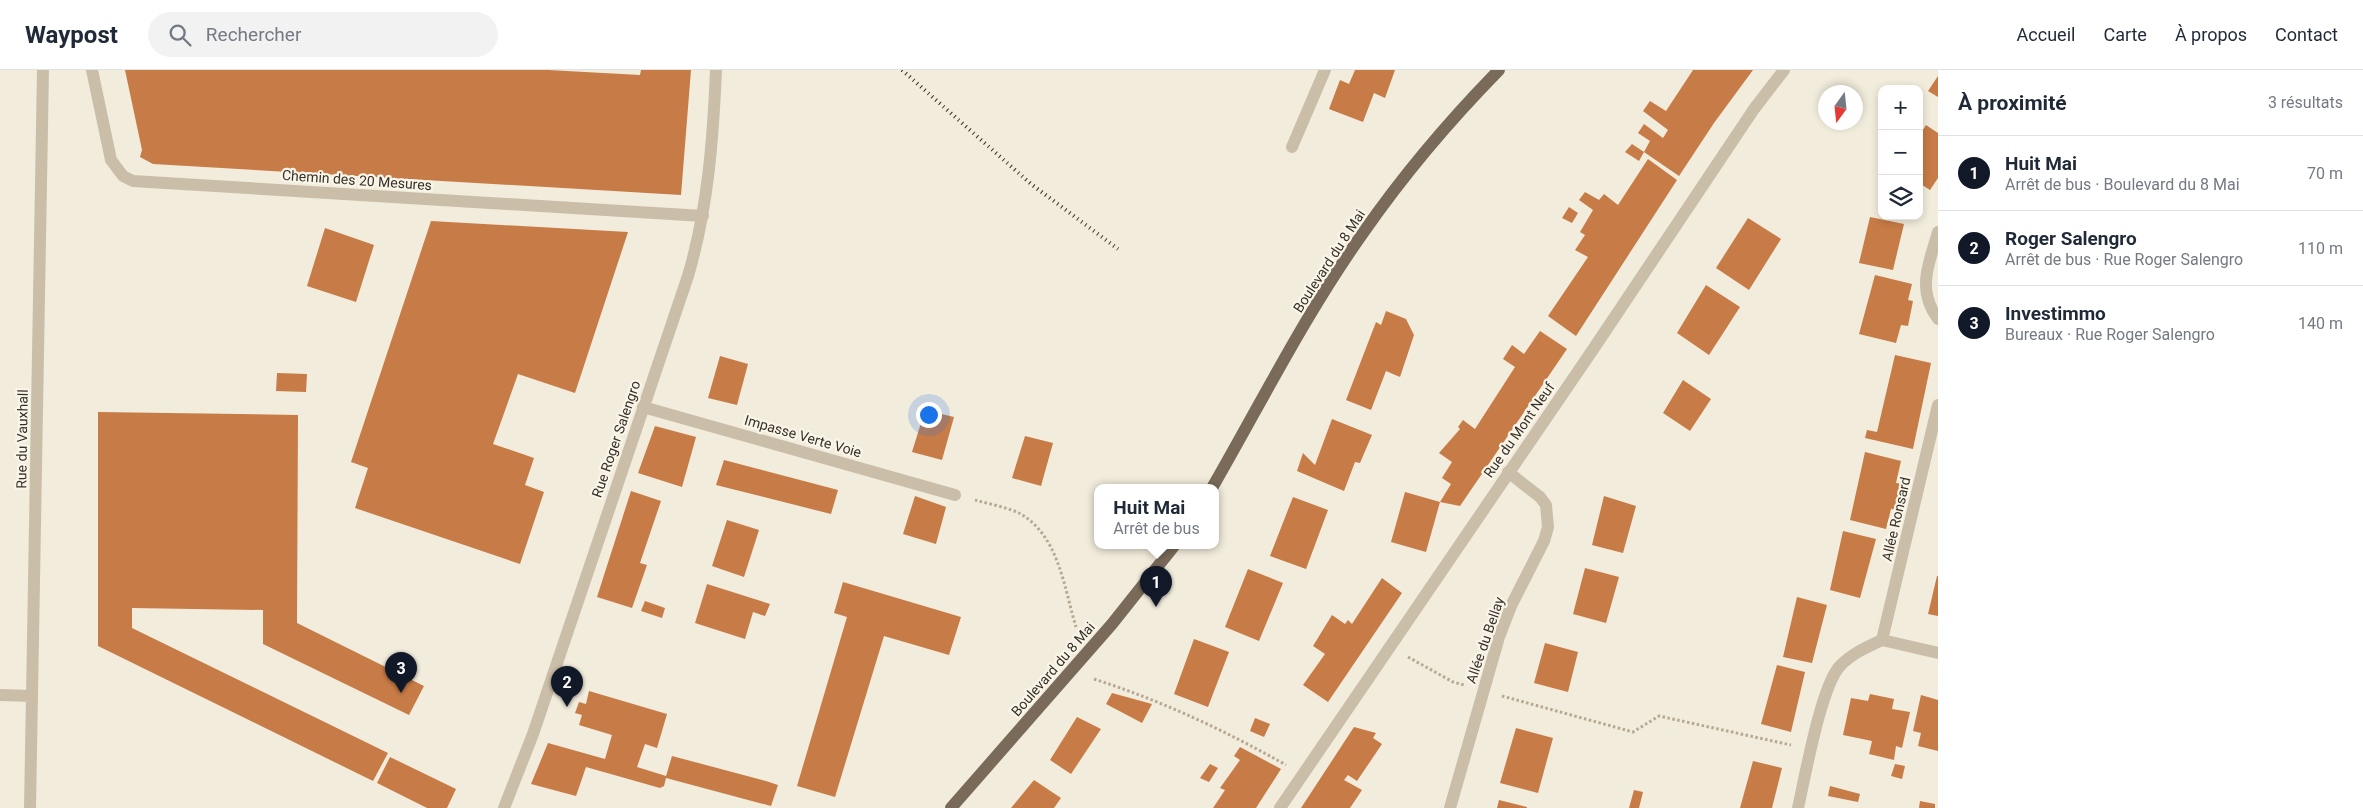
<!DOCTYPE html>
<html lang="fr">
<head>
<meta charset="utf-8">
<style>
  body { margin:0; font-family:Roboto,sans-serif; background:#f2f2f3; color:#1f2937 }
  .controls { position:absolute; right:15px; top:15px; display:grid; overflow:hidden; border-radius:10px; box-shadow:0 2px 8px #0003 }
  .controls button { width:45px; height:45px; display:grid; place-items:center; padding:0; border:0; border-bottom:1px solid #e0e1e3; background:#fff; color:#1f2937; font:25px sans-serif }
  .compass { position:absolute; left:1818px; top:15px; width:45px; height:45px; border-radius:50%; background:#fff; box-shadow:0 2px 8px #0003; rotate:195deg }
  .you { position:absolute; left:928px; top:344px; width:18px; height:18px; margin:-12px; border:4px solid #fff; border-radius:50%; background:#1a73e8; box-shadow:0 0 0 8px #1a73e833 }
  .badge { display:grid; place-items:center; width:32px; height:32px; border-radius:50%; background:#111827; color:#fff; font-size:16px; font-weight:700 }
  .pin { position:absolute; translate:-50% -41px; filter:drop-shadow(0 1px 2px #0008) }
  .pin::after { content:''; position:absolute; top:26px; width:18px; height:15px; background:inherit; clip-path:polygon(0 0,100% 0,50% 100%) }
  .popup { position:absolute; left:1094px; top:414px; width:125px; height:65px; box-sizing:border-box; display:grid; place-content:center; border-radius:10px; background:#fff; filter:drop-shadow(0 1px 4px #0005); font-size:16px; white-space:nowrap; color:#747a83 }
  .popup b { font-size:19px; color:#1f2937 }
  .popup::after { content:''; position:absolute; left:50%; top:100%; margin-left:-10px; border:10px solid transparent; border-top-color:#fff }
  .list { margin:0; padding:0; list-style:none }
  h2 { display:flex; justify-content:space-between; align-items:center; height:65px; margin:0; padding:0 20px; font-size:21px }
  h2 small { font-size:16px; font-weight:400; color:#747a83 }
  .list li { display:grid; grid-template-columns:32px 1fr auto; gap:15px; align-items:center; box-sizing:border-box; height:75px; padding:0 20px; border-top:1px solid #e0e1e3 }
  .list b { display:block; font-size:19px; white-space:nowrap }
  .list p { margin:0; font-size:16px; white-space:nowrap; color:#747a83 }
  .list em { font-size:16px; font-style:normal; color:#747a83 }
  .icon { flex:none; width:28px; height:28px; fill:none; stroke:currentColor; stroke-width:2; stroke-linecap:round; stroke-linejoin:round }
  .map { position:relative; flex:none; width:1938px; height:738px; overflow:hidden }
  header { display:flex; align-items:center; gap:30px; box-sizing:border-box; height:70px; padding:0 25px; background:#fff; border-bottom:1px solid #e0e1e3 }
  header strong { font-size:24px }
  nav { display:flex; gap:28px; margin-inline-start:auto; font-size:18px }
  .search { width:350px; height:45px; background:#f2f2f3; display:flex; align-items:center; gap:12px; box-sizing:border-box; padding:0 18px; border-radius:28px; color:#747a83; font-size:19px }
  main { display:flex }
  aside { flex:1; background:#fff }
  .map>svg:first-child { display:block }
  .building { fill:#c77b46 }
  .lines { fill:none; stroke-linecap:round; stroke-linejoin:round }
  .path { stroke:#b7a892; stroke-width:3; stroke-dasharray:2.5 2.5; stroke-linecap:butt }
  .minor { stroke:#cbbea8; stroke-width:12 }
  .major { stroke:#7a6a59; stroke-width:12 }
  .rail { stroke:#373028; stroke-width:4; stroke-dasharray:1 4; stroke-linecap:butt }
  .labels { text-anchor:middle; stroke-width:4.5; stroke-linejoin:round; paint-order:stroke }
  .street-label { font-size:14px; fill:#373028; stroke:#faf5e9 }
</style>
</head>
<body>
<header>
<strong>Waypost</strong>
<div class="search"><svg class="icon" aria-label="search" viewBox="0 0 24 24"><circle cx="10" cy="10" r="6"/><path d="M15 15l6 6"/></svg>Rechercher</div>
<nav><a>Accueil</a><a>Carte</a><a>À propos</a><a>Contact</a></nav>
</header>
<main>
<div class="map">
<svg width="1938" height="738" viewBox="0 0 1938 738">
  <rect width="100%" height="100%" fill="#f2ecdc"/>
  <path class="building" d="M125 0H548L640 5 641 0H691L681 125 153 94 140 87 142 80Z
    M1355 0H1395L1385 28 1374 23 1363 52 1329 39 1340 10 1349 14Z
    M1693 0H1753L1714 53 1679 106 1644 82 1650 71 1638 63 1644 54 1663 68 1668 60 1643 41 1650 31 1666 41Z
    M1938 6V27L1928 21Z
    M1926 55 1938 63V108L1930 120 1919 113V66Z
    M1632 74 1644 82 1639 91 1625 82Z
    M1648 89 1677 110 1576 266 1548 246 1588 187 1575 180 1585 165 1580 162 1593 140 1579 130 1585 122 1599 130 1604 124 1618 135Z
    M1569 137 1578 143 1572 153 1562 148Z
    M1870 147 1904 154 1893 200 1859 193Z
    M1748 148 1781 169 1749 220 1716 198Z
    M431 151 628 162 575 323 518 304 493 374 534 388 525 415 544 422 520 494 355 438 368 398 351 392Z
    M325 158 374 175 356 232 307 216Z
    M1875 205 1912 214 1908 230 1913 231 1908 256 1901 255 1896 273 1859 264Z
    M1706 215 1740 237 1709 285 1677 263Z
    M1386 241 1406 249 1414 265 1400 307 1386 301 1371 340 1346 330 1376 252 1381 255Z
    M1540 261 1567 279 1460 436 1440 432 1451 414 1442 408 1452 392 1439 383 1460 359 1458 357 1463 350 1475 359 1515 297 1503 289 1512 275 1524 284Z
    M1895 285 1931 293 1913 379 1865 368 1867 360 1877 362Z
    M720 286 748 294 737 335 708 328Z
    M277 303 307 304 306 322 276 321Z
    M1683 310 1711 329 1690 361 1663 343Z
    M925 340 954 347 942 390 912 382Z
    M98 342 298 345 297 553 424 616 409 645 263 574V540L132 538V558L388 683 373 711 98 576Z
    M1332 349 1372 365 1360 393 1355 392 1344 421 1297 401 1303 383 1315 395Z
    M655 356 696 367 682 417 638 403Z
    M1025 366 1053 373 1041 416 1012 408Z
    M1865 382 1901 391 1896 413 1904 414 1898 440 1891 439 1886 459 1850 450Z
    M724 390 838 420 831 444 716 415Z
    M631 421 661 431 640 493 647 495 632 538 597 527Z
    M1405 422 1440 432 1426 482 1391 472Z
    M915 426 946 437 936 474 903 464Z
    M1604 426 1636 436 1623 483 1592 475Z
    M1293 427 1328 440 1306 499 1270 486Z
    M727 450 759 460 744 507 712 496Z
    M1843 461 1876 469 1860 528 1830 520Z
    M1585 498 1619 507 1606 553 1573 544Z
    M1248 499 1283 513 1259 571 1225 557Z
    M1937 506H1938V546L1928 544Z
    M1382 508 1402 523 1328 632 1303 615 1325 584 1313 576 1332 545 1345 554 1348 550 1352 554Z
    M843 512 961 547 949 585 884 566 835 727 797 716 847 547 834 543Z
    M707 514 770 534 765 546 753 542 745 569 695 553Z
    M1797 527 1827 535 1812 593 1783 587Z
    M645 531 665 538 662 548 641 541Z
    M1194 569 1229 582 1208 637 1174 624Z
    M1545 573 1578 582 1568 622 1534 613Z
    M1777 595 1805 602 1791 662 1761 654Z
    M589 621 667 644 657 678 645 674 637 697 666 706 672 686 766 711 778 715 771 736 666 708 664 716 660 718 586 697 576 726 531 714 548 673 605 689 612 665 579 655 582 645 575 643 579 632 586 634Z
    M1112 623 1152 634 1142 653 1106 634Z
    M1870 624 1894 629 1892 639 1910 642 1902 678 1896 676 1894 690 1869 684 1872 671 1843 665 1851 628 1868 631Z
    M1921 625 1938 630V681L1918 676 1921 663 1913 661Z
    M1077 647 1101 659 1071 704 1050 690Z
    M1255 648 1270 654 1264 667 1250 661Z
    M1354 657 1376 663 1373 668 1382 674 1357 711 1348 705 1344 710 1362 720 1350 738H1301Z
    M1516 658 1553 668 1538 723 1500 713Z
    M1240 677 1281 699 1256 738H1213L1225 720 1220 718 1240 690 1234 686Z
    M390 687 456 719 447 738H427L377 713Z
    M1753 691 1782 698 1772 738H1740Z
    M1210 694 1218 698 1209 712 1200 708Z
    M1895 694 1905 696 1902 709 1891 706Z
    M1034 710 1061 728 1054 738H1011Z
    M1830 716 1860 724 1858 732 1828 726Z
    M1634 720 1643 722 1639 738H1629Z
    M1499 730 1527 737V738H1497Z
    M1920 731 1935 734V738H1919Z"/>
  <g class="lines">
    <path class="path" d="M975 430C989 434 1006 437 1019 443 1059 465 1064 518 1076 557
      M1408 587 1453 612 1464 615
      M1094 609C1162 631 1224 660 1286 695
      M1502 626 1633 662 1659 646 1791 675"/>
    <path class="minor" d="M92 0 111 90 123 106 133 111 703 146
      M1292 77 1325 0
      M1938 162C1929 194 1916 219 1938 249
      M643 337 955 425
      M1882 570 1938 335
      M0 625 32 626
      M30 738 43 0
      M504 738 533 664 688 206C708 138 713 70 716 0
      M1280 738 1594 278 1754 39 1784 0
      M1450 738 1499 567 1511 536 1544 471 1548 457 1546 435 1540 427 1508 402
      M1798 738C1805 707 1821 616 1840 596 1851 584 1867 577 1882 570L1938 583"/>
    <path class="major" d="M1212 418C1261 333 1306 243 1363 163 1404 104 1449 51 1499 0
      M951 738 1112 554 1174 476"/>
    <path class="rail" d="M902 0 1031 114 1118 179"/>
  </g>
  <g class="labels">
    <g class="street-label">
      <text transform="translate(357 110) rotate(4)" y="5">Chemin des 20 Mesures</text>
      <text transform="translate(1329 191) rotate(-57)" y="5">Boulevard du 8 Mai</text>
      <text transform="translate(1519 360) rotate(-55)" y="5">Rue du Mont Neuf</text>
      <text transform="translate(803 366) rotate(16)" y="5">Impasse Verte Voie</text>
      <text transform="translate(22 369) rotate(-89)" y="5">Rue du Vauxhall</text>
      <text transform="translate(616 369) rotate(-71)" y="5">Rue Roger Salengro</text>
      <text transform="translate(1896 449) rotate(-77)" y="5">Allée Ronsard</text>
      <text transform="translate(1485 570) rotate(-71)" y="5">Allée du Bellay</text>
      <text transform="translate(1053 599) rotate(-49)" y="5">Boulevard du 8 Mai</text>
    </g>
  </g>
</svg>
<div class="controls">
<button>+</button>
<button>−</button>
<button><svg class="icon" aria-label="layers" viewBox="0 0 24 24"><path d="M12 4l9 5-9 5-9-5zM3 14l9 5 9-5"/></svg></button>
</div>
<svg class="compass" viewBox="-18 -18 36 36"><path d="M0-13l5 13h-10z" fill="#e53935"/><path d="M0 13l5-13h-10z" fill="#747a83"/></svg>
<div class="you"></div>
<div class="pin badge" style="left:1156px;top:537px">1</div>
<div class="popup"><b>Huit Mai</b>Arrêt de bus</div>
<div class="pin badge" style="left:567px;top:637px">2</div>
<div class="pin badge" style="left:401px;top:623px">3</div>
</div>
<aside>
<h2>À proximité<small>3 résultats</small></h2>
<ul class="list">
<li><span class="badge">1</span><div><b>Huit Mai</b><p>Arrêt de bus · Boulevard du 8 Mai</p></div><em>70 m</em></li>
<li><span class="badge">2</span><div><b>Roger Salengro</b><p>Arrêt de bus · Rue Roger Salengro</p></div><em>110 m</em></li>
<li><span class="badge">3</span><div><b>Investimmo</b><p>Bureaux · Rue Roger Salengro</p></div><em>140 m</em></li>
</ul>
</aside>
</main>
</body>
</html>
